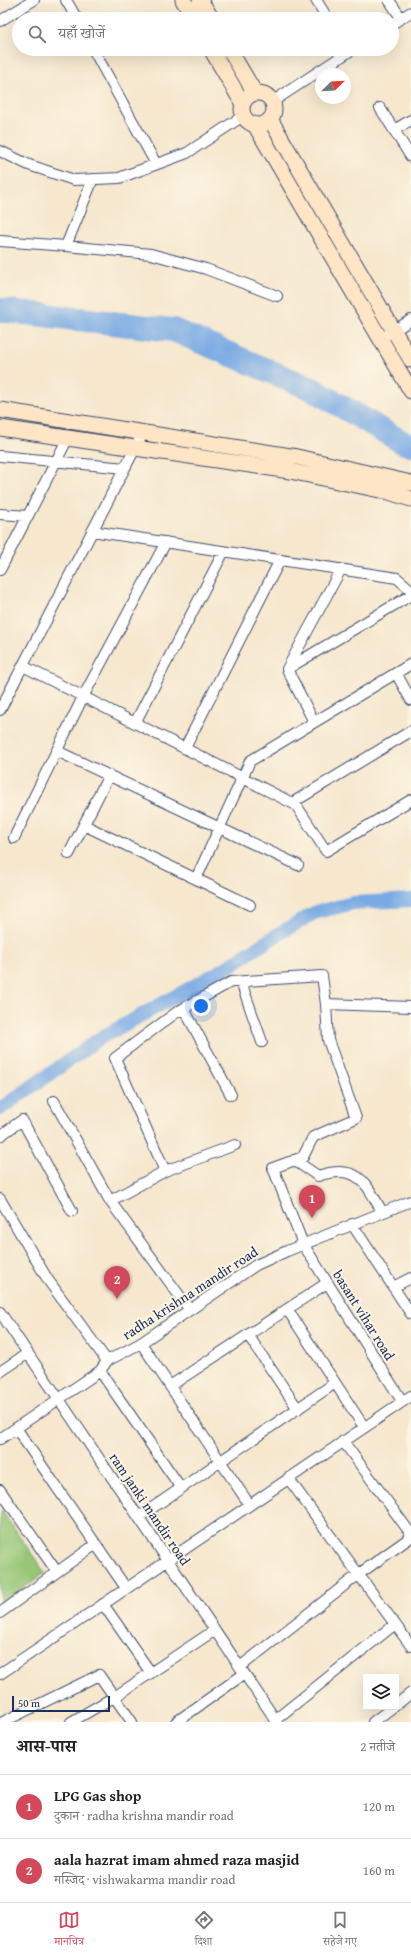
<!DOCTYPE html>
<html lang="hi">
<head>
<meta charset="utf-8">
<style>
  body { margin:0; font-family:"Gentium Book Plus","Noto Serif Devanagari",serif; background:#f6f6f6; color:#222 }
  .controls { position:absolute; right:12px; bottom:12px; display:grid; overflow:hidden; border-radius:0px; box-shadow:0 4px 16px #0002 }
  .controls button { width:36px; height:36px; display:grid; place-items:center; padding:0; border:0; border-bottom:1px solid #e0e0e0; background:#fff; color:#222; font:20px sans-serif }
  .compass { position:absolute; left:315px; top:68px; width:36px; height:36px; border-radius:50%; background:#fff; box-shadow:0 4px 16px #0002; rotate:66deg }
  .scale { position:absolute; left:12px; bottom:10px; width:98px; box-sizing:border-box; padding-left:4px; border:2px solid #1b2f5e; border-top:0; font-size:11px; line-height:14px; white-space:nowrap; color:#1b2f5e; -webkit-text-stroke:3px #fcf5e5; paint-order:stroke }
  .you { position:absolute; left:201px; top:1006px; width:14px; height:14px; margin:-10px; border:3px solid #fff; border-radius:50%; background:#1a73e8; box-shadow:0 0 0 6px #1a73e833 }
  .badge { display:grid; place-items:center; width:26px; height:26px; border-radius:50%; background:#d1495b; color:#fff; font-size:13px; font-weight:700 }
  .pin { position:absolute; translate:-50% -33px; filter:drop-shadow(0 1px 2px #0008) }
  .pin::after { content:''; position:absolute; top:21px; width:14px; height:12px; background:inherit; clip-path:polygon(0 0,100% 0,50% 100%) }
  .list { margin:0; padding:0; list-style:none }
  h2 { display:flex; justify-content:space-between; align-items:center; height:52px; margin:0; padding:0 16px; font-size:17px }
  h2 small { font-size:13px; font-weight:400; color:#767676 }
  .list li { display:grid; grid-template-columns:26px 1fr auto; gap:12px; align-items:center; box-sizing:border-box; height:64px; padding:0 16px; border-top:1px solid #e0e0e0 }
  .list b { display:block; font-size:15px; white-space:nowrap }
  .list p { margin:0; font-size:13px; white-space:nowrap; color:#767676 }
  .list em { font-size:13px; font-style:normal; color:#767676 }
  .icon { flex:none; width:22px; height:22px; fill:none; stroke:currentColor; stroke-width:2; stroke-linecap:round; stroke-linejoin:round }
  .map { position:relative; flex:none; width:411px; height:1722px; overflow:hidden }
  .search { position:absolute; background:#fff; box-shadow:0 4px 16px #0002; left:12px; right:12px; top:12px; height:44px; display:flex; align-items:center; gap:10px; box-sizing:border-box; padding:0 14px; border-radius:22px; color:#767676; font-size:15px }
  .sheet { height:180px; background:#fff }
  nav { display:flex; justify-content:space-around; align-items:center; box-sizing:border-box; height:56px; border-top:1px solid #e0e0e0; background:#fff; font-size:11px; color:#767676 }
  nav a { display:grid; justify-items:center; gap:2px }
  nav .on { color:#d1495b }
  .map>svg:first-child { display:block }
  .green { fill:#96c676; stroke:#587a6a }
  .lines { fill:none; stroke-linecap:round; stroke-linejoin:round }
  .canal { stroke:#79aae4; stroke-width:14 }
  .river { stroke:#79aae4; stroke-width:24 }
  .street-casing { stroke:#3c4b6f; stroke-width:12 }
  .secondary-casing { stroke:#3c4b6f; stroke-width:17 }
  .street { stroke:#fff; stroke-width:10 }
  .secondary { stroke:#fde5c5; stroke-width:15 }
  .labels { text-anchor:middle; stroke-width:4; stroke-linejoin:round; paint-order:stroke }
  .street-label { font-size:14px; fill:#1b2f5e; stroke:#fcf5e5 }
</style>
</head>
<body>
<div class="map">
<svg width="411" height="1722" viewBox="0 0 411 1722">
  <rect width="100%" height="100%" fill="#fcf5e5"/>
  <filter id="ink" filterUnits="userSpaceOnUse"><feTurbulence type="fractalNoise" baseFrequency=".025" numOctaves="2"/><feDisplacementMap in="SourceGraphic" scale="8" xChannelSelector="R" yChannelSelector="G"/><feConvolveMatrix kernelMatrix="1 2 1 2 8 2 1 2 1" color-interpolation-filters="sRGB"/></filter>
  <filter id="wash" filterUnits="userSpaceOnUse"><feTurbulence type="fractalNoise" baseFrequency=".012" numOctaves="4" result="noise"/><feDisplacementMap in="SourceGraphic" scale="16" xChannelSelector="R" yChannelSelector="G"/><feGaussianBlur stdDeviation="0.9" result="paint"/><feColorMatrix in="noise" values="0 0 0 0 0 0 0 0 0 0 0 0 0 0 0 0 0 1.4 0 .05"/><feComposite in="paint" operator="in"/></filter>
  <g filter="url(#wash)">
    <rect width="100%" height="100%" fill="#f6e7cd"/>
    <path class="green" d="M2 1511 45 1573 0 1604V1512Z"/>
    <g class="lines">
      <path class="canal" d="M0 1109 99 1039 224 969 277 935 314 913 353 903 411 900"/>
      <path class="river" d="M0 310 173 330 314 390 402 442 411 445"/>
    </g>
  </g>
  <g filter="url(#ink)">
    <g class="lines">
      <defs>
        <path id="street" d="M66 0 77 19
          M316 0 328 19
          M389 0 401 18
          M0 21 34 0
          M392 24 411 12
          M93 49 156 164
          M272 102 353 49
          M380 108 411 157
          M394 130 411 120
          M0 151 29 165 74 180 119 178 187 153 243 116
          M0 241 66 246 93 179
          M66 246 151 254 206 269 277 296
          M388 334 411 320
          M0 456 125 468
          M0 514 28 516
          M92 531 397 578 411 590
          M0 570 68 438
          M23 666 296 805 326 851 411 800
          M287 669 411 595
          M287 669 341 569
          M287 669 314 722
          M396 673 411 700
          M0 710 143 433
          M135 723 224 551
          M185 748 280 560
          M57 751 298 865
          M292 803 411 731
          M84 825 250 905
          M14 838 83 697 166 542
          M69 854 109 775
          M196 879 250 761 411 664
          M241 982 262 1042
          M326 1004 411 1007
          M184 1009 231 1095
          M54 1101 110 1201 190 1310
          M0 1136 22 1120 72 1211
          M294 1160 318 1176C357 1163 366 1182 382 1212
          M165 1171 115 1058 177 1012 231 982 322 976 326 1004 328 1040 356 1118 313 1137 303 1157 273 1168 303 1244 402 1401
          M0 1199 48 1280 107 1361
          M110 1201 165 1171 235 1145
          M352 1224 411 1314
          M393 1287 411 1278
          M287 1309 364 1427
          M0 1312 277 1722
          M248 1335 298 1409
          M141 1343 249 1504
          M100 1371 181 1488
          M0 1372 28 1353
          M170 1386 327 1283
          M16 1428 126 1588
          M0 1439 100 1371 107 1361 141 1343 256 1265 287 1251 411 1201
          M343 1441 411 1534
          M288 1478 411 1646
          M0 1490 57 1572
          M139 1517 335 1383
          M103 1604 151 1673
          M0 1613 96 1544
          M240 1667 359 1574 411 1537
          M0 1674 411 1396
          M396 1705 411 1693
          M275 1720 395 1624
          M3 1722 99 1675 132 1722
          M71 1722 119 1694 215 1630
          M176 1722 244 1674
          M373 1722 393 1707"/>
        <path id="secondary" d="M183 0 194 19
          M200 0 212 19
          M211 49 243 104
          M229 49 255 93
          M242 109a16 16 0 1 1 32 0a16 16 0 1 1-32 0Z
          M270 119 411 360
          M255 125 411 391
          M0 410 297 457 411 483
          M0 428 290 471 389 492 411 499"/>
      </defs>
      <use href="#street" class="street-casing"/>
      <use href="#secondary" class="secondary-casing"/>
      <use href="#street" class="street"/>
      <use href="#secondary" class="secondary"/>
    </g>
  </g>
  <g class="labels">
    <g class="street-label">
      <text transform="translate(190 1293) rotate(-33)" y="5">radha krishna mandir road</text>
      <text transform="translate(364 1315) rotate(58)" y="5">basant vihar road</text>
      <text transform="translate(150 1509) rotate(56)" y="5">ram janki mandir road</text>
    </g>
  </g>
</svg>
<div class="controls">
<button><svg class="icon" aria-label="layers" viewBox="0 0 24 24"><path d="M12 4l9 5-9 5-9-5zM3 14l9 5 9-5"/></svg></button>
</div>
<svg class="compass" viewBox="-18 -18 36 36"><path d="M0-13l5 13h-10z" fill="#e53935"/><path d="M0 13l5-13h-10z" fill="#767676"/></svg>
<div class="scale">50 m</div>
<div class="you"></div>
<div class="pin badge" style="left:312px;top:1218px">1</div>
<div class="pin badge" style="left:117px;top:1299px">2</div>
<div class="search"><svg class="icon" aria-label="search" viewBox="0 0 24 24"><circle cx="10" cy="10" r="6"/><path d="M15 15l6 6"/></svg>यहाँ खोजें</div>
</div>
<section class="sheet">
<h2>आस-पास<small>2 नतीजे</small></h2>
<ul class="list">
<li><span class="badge">1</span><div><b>LPG Gas shop</b><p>दुकान · radha krishna mandir road</p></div><em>120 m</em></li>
<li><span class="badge">2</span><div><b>aala hazrat imam ahmed raza masjid</b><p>मस्जिद · vishwakarma mandir road</p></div><em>160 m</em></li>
</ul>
</section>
<nav>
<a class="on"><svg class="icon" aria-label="map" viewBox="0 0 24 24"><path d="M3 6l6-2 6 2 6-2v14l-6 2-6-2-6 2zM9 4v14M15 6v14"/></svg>मानचित्र</a>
<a><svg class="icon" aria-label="directions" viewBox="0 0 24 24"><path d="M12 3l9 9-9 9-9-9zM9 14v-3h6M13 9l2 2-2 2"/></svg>दिशा</a>
<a><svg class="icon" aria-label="saved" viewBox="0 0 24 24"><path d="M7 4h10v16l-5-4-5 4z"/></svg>सहेजे गए</a>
</nav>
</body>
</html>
